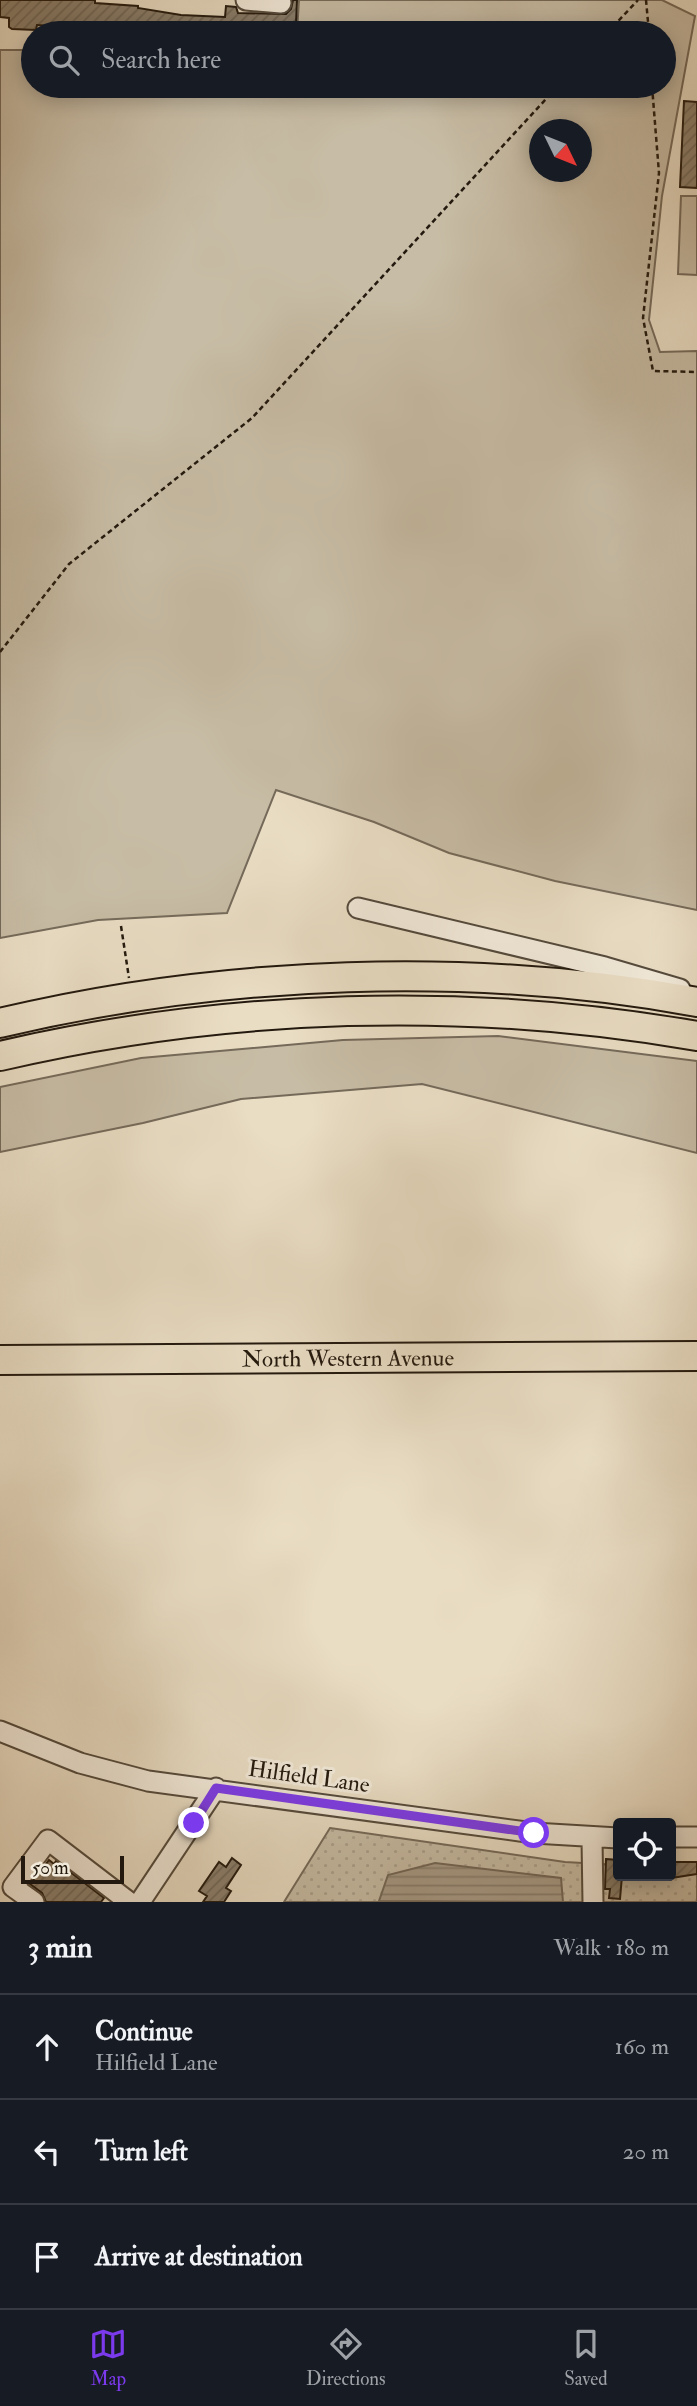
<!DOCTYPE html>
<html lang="en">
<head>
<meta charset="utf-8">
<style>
  body { margin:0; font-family:"IM FELL Double Pica",serif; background:#242831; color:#f1f3f6 }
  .controls { position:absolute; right:21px; bottom:21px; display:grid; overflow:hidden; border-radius:7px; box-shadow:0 4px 18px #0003 }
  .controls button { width:63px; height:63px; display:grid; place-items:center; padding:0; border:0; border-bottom:2px solid #363941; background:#171b24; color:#f1f3f6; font:35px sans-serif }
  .compass { position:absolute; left:529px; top:119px; width:63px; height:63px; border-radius:50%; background:#171b24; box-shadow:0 4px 18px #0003; rotate:133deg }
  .scale { position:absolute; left:21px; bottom:18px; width:103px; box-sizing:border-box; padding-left:7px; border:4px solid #23190e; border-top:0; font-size:19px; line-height:24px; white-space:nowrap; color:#23190e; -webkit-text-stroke:5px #f1e9d9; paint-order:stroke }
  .stop { position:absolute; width:21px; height:21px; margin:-16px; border:5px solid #7c3aed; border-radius:50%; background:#fff }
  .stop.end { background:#7c3aed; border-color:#fff; box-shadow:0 2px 7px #0008 }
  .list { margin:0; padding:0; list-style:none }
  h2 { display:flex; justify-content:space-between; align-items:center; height:91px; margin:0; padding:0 28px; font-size:30px }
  h2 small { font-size:23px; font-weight:400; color:#9ea1a6 }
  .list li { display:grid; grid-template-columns:46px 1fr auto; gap:21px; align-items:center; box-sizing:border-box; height:105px; padding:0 28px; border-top:2px solid #363941 }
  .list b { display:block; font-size:26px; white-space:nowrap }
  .list p { margin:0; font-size:23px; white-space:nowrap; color:#9ea1a6 }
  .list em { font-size:23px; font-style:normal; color:#9ea1a6 }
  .icon { flex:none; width:38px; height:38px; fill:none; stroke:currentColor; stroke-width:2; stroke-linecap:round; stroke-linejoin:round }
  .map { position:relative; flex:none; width:697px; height:1902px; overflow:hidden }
  .search { position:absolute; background:#171b24; box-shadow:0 4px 18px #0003; left:21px; right:21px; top:21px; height:77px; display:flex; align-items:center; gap:18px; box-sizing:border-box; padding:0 24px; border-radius:38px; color:#9ea1a6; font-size:26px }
  .sheet { height:406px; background:#171b24 }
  nav { display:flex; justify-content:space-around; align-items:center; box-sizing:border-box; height:98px; border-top:2px solid #363941; background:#171b24; font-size:19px; color:#9ea1a6 }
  nav a { display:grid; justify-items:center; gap:4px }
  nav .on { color:#7c3aed }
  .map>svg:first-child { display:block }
  .green { fill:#c7bca5; stroke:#756a5a; stroke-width:2; fill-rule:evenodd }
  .park { fill:url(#park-dots); stroke:#756a5a; stroke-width:2 }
  .water { fill:url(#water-rules); stroke:#726656; stroke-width:2 }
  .building { fill:url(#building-hatch); stroke:#23190e; stroke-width:2 }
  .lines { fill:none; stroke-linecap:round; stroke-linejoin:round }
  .minor-casing { stroke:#544a3c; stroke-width:23 }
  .highway-casing { stroke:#23190e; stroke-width:32 }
  .path { stroke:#23190e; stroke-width:2.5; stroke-dasharray:5 3.5; stroke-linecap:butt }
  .minor { stroke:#f1e9d9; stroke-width:19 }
  .highway { stroke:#e9ddc4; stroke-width:28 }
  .route { stroke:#7c3aed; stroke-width:9 }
  .labels { text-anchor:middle; stroke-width:6; stroke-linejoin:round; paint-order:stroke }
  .street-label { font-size:23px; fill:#23190e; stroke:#f1e9d9 }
</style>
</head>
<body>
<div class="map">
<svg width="697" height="1902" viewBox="0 0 697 1902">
  <defs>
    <pattern id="park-dots" width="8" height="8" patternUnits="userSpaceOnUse" patternTransform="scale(1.75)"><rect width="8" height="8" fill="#c7bca5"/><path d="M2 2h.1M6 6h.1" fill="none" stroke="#aba18d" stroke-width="1.8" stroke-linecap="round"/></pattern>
    <pattern id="water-rules" width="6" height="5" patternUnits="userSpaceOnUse" patternTransform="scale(1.75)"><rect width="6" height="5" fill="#a69a86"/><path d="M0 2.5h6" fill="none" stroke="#877d6c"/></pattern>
    <pattern id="building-hatch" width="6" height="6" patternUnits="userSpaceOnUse" patternTransform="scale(1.75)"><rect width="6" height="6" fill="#8a7f6d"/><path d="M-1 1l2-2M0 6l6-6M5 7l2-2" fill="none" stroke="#706758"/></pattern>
  </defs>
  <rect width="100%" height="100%" fill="#e9ddc4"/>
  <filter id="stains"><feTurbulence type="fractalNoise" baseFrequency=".00286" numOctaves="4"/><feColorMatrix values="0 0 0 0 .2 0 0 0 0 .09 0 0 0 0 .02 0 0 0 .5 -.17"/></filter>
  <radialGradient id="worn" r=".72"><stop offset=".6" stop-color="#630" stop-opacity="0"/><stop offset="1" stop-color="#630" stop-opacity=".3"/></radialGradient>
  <path class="green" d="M299 0H662L695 16 662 196 649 320 660 352 697 351V910L555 881 449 853 374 822 276 790 227 913 98 920 0 938V50H33V86H664V33H297ZM540 130H582V172H540Z
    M681 196H697V275L678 274Z
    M498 1036 697 1061V1153L422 1084 241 1099 143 1123 0 1152V1087L141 1058 343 1040Z"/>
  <path class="park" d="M330 1828 565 1862 618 1865V1876H671V1869L697 1870V1902H284Z"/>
  <path class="water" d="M435 1863 561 1878 563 1902 379 1901 388 1875Z"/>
  <path class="building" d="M0 0H95V3L138 6V8L181 15 225 17 226 6 236 7 238 13 286 14 291 9 293 0H297L296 24H293L292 33H139L95 30 96 23 73 22 72 27 37 25 36 30 12 29 9 27V18L0 17Z
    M684 101 697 102V188L680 187Z
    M232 1858 241 1865 226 1888 231 1891 224 1902H203L207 1896 199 1891 219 1862 226 1867Z
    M606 1859 618 1860V1876H622L620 1899 609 1898 610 1889H605Z
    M49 1860 54 1864 56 1861 104 1898 101 1902H46L42 1893 30 1884Z
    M671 1862H697V1874L671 1878Z"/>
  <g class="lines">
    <defs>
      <path id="minor" d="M246 0 281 3
        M358 908 605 967 680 989
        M0 1731 80 1763 148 1781 534 1833 618 1838
        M671 1837H697
        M592 1839 593 1902
        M34 1902 13 1887 48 1840 129 1902
        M140 1902 216 1788"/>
      <g id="highway">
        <path d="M0 1023C221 970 474 961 697 1002"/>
        <path d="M0 1056C227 1003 467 996 697 1036"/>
        <path id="s1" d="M0 1360 697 1356"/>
      </g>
    </defs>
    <use href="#minor" class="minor-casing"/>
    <use href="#highway" class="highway-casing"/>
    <path class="path" d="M646 0 649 33
      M607 33 638 0
      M652 86 659 173 643 318 653 371 697 372
      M0 652 69 564 252 418 558 86
      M121 926 129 978"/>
    <use href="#minor" class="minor"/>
    <use href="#highway" class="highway"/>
  </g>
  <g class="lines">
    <path class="route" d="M194 1823 216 1788 534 1833"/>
  </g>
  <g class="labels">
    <g class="street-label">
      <text dy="8" stroke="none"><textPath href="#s1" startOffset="348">North Western Avenue</textPath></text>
      <text transform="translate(309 1776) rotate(8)" y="8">Hilfield Lane</text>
    </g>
  </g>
  <rect width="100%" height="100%" filter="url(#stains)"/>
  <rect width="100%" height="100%" fill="url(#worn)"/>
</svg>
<div class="controls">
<button><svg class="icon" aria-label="locate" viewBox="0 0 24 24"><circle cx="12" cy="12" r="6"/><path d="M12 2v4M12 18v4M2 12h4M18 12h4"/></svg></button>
</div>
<svg class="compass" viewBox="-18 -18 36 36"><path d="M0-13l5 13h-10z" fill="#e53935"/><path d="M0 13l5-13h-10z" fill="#9ea1a6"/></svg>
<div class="scale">50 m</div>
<div class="stop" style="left:534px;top:1833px"></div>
<div class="stop end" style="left:194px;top:1823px"></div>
<div class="search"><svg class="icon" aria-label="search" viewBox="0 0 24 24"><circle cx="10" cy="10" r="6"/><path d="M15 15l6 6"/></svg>Search here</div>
</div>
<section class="sheet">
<h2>3 min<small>Walk · 180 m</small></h2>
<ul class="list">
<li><svg class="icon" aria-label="ahead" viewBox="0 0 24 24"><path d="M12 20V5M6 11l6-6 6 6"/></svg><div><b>Continue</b><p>Hilfield Lane</p></div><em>160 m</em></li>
<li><svg class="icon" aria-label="left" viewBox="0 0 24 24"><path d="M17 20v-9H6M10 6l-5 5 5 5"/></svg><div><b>Turn left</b></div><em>20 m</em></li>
<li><svg class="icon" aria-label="arrive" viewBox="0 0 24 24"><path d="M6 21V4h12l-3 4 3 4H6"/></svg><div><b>Arrive at destination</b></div></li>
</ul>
</section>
<nav>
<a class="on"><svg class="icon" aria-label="map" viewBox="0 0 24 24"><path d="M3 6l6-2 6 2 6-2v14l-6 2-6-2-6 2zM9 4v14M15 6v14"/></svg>Map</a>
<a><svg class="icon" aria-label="directions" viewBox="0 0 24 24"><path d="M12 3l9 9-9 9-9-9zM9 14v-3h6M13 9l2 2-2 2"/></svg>Directions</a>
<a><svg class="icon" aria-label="saved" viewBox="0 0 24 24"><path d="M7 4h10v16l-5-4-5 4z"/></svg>Saved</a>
</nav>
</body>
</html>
